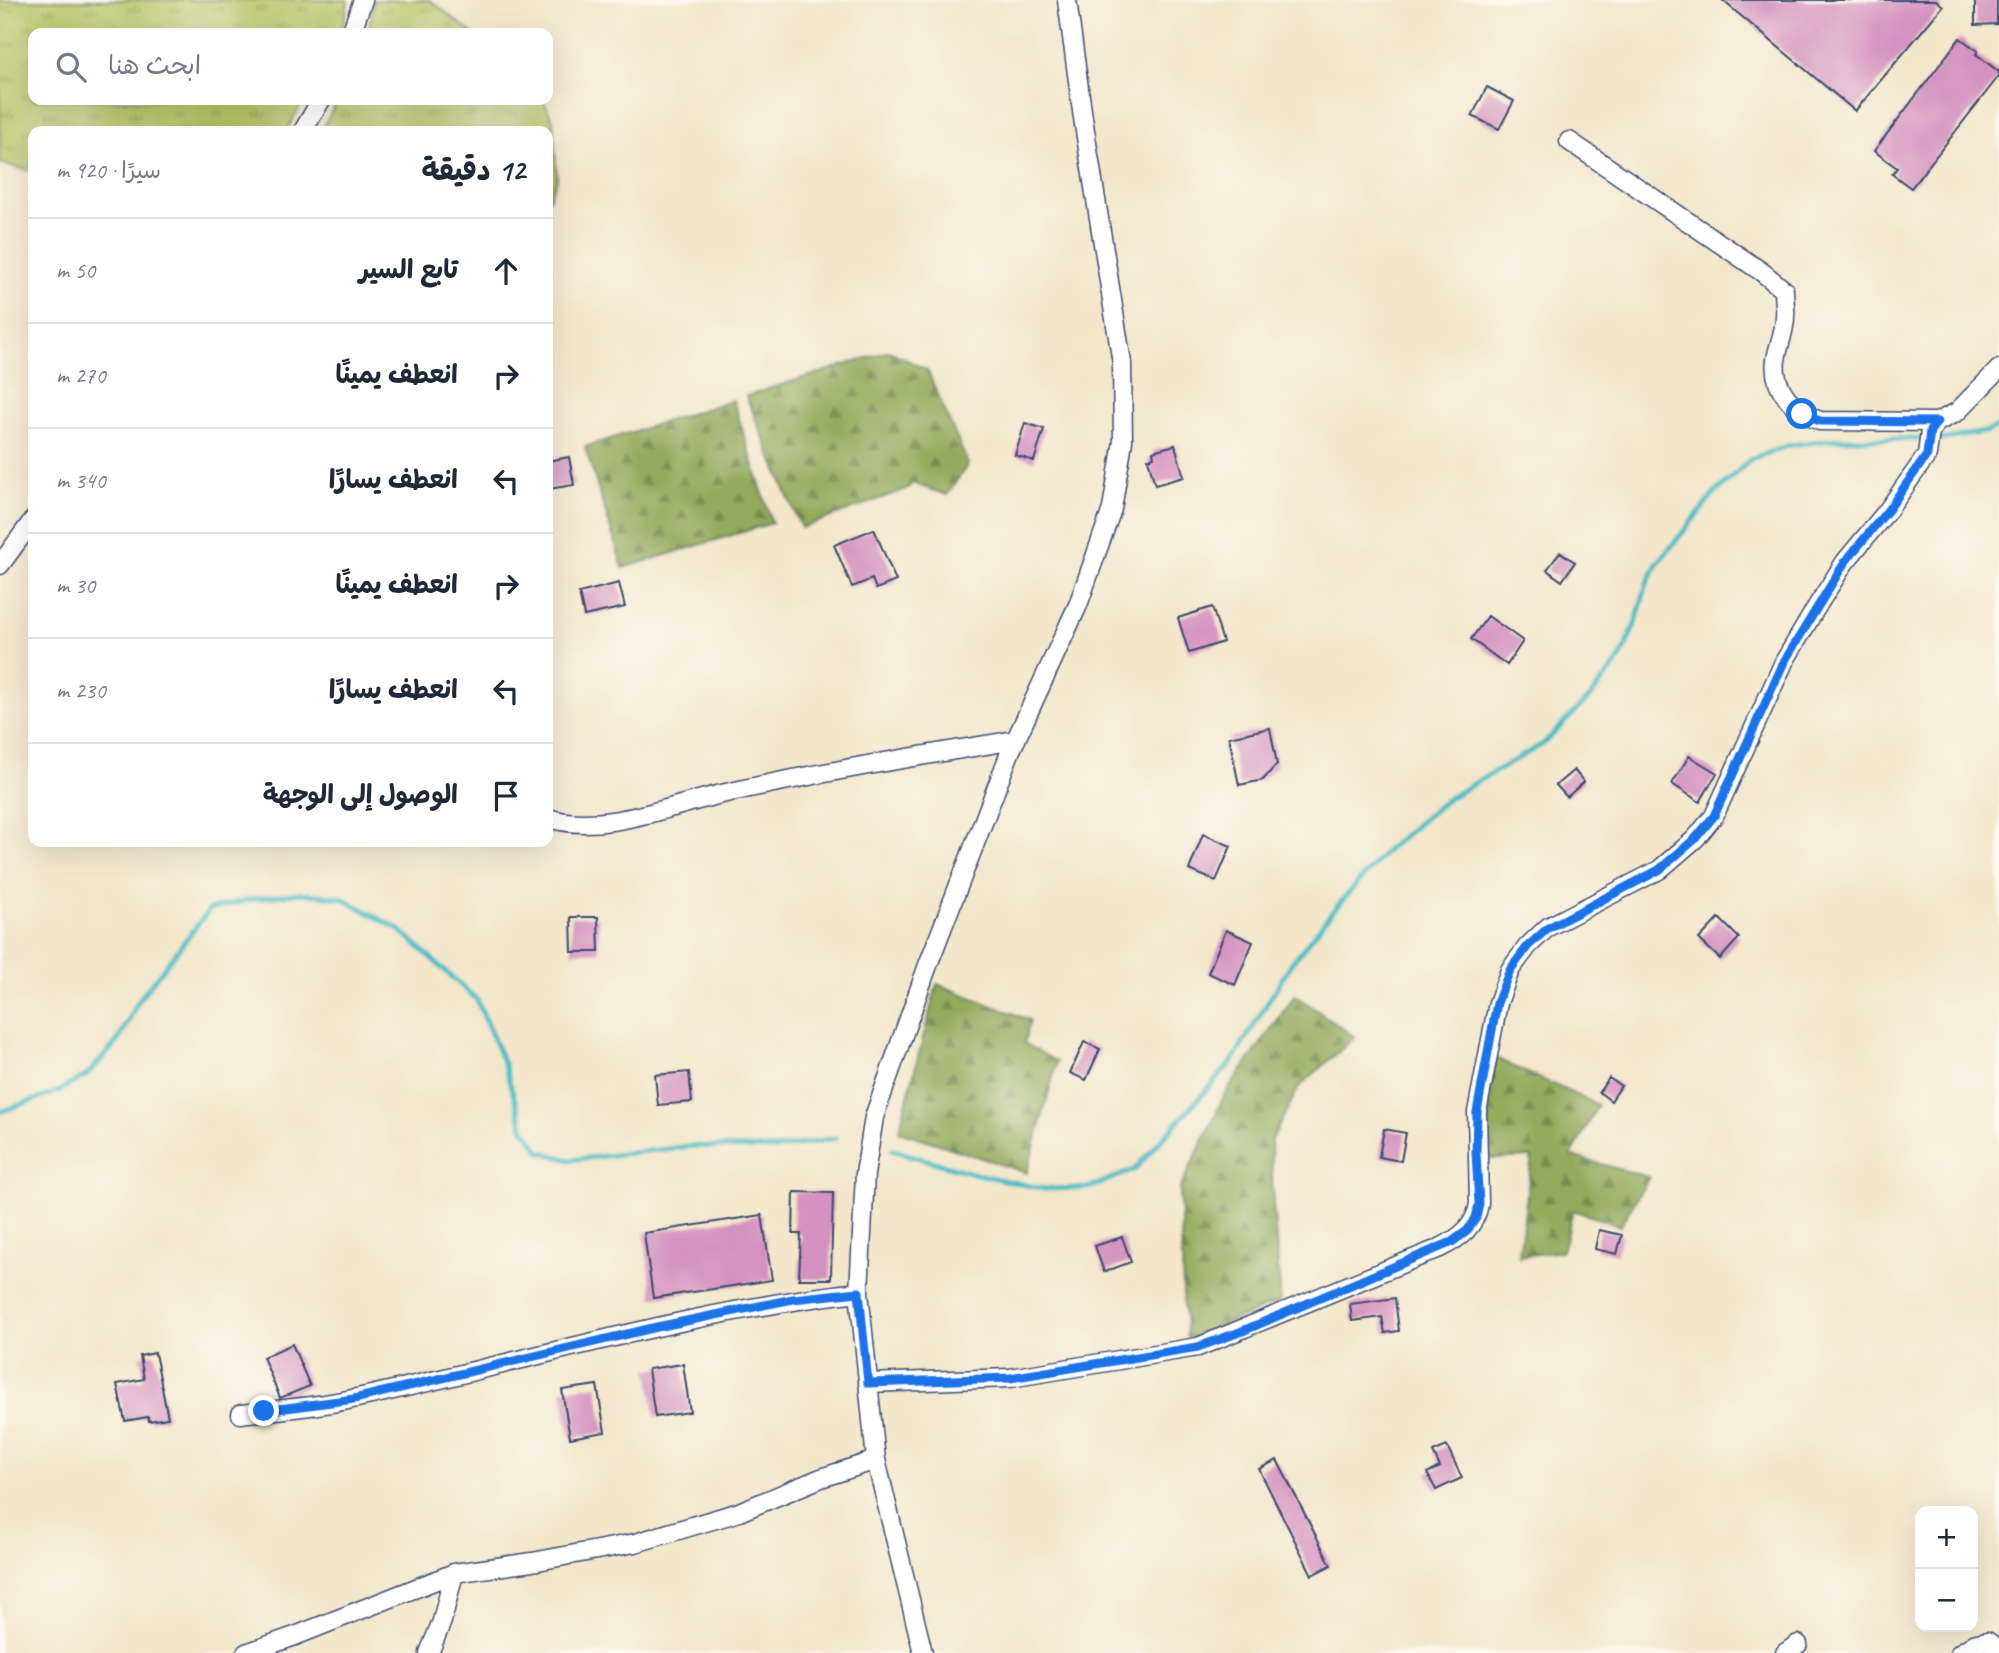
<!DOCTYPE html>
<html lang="ar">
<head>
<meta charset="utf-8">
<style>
  body { margin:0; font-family:Caveat,"Playpen Sans Arabic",sans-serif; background:#f6f6f7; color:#1f2937; direction:rtl }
  .controls { position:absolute; right:21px; bottom:21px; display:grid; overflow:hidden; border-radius:14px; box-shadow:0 7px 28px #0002 }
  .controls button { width:63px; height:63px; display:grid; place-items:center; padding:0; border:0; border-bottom:2px solid #e0e1e3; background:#fff; color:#1f2937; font:35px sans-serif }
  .stop { position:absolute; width:21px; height:21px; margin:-16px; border:5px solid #1a73e8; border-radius:50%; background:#fff }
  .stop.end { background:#1a73e8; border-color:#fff; box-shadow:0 2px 7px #0008 }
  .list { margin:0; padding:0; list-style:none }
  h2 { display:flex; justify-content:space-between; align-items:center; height:91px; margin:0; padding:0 28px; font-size:30px }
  h2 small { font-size:23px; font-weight:400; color:#747a83 }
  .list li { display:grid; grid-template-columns:46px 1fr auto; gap:21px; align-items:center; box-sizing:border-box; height:105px; padding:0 28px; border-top:2px solid #e0e1e3 }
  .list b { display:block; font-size:26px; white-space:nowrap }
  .list em { font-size:23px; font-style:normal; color:#747a83 }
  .icon { flex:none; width:38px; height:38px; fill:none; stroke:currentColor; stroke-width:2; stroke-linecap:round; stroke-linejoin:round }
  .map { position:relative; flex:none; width:1999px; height:1653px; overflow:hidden; direction:ltr }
  .search { position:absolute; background:#fff; box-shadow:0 7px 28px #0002; left:28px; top:28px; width:525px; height:77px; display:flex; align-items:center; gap:18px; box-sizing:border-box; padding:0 24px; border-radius:14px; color:#747a83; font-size:26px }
  .panel { position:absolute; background:#fff; box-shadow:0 7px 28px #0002; left:28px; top:126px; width:525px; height:721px; border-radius:14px; direction:rtl }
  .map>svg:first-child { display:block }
  .grass { fill:url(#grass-tufts); stroke:#6a7a62; stroke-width:2 }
  .forest { fill:url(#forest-firs); stroke:#566c5d; stroke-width:2 }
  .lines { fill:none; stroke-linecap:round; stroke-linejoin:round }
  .stream { stroke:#4ebcc4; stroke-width:5 }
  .building { fill:#d492c0 }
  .minor-casing { stroke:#3b4a6e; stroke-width:21 }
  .minor { stroke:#fff; stroke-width:18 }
  .route { stroke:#1a73e8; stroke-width:9 }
</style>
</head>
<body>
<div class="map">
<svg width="1999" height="1653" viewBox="0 0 1999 1653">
  <defs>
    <pattern id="grass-tufts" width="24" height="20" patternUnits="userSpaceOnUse" patternTransform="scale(1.75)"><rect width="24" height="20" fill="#b8c567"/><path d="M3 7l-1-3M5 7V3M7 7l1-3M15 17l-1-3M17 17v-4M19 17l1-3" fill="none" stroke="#95a058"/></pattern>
    <pattern id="forest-firs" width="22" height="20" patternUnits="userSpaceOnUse" patternTransform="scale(1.75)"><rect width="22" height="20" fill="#92aa5c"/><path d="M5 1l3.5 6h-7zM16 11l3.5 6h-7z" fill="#768b4f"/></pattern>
  </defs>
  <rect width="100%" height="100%" fill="#fbf7ec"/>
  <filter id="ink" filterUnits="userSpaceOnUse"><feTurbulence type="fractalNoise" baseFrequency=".0143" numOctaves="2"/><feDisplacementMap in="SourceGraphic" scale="14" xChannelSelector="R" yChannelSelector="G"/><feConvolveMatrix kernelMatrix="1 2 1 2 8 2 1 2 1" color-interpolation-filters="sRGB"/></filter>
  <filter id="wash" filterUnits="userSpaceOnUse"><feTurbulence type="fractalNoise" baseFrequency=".00686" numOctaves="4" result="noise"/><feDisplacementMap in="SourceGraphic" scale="28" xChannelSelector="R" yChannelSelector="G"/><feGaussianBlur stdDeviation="1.57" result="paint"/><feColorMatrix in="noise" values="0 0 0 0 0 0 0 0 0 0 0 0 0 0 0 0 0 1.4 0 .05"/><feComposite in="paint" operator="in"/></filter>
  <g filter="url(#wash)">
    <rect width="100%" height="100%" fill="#f3e6cb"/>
    <path class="grass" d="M0 0H347L348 4 341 33H33V100H304L286 131H33V172L0 163Z
      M374 0H430L472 33H368Z
      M338 100H543L553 120 557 179 548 201V131H321Z"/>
    <path class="forest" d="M889 351 927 370 968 464 947 495 912 483 907 489 801 528 746 396Z
      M733 400 772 523 623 568 585 447Z
      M937 984 1030 1020 1024 1043 1057 1062 1027 1173 899 1131Z
      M1295 995 1355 1037 1299 1087 1271 1141 1273 1203 1281 1301 1187 1339 1183 1294 1180 1189 1225 1094Z
      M1495 1058 1598 1105 1571 1156 1649 1177 1620 1226 1573 1210 1562 1251 1519 1256 1532 1157 1491 1159 1485 1153Z"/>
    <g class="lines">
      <path class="stream" d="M0 1112 57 1092 87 1075 117 1042 140 998 210 909 253 899 300 893 342 898 400 930 477 1000 504 1064 524 1129 541 1152 570 1160 692 1146 775 1149 836 1138
        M892 1150 976 1174 1044 1189 1088 1188 1134 1170 1231 1063 1291 964 1332 912 1389 848 1447 799 1543 744 1591 696 1620 659 1636 622 1647 583 1657 564 1714 494 1751 459 1790 445 1839 439H1946L1989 431 1999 426"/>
    </g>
    <g id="blocks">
      <path class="building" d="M1722 0H1936L1943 6 1855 111Z
        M1975 0H1997V24L1975 25Z
        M1960 38 1978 51 1976 54 1999 72V76L1911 188 1892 174 1897 168 1874 151Z
        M1487 87 1514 101 1499 129 1472 116Z
        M1025 423 1044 429 1034 461 1015 455Z
        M1175 445 1184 477 1155 485 1148 459 1154 457 1153 451Z
        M569 457 574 485 548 489V461Z
        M874 529 896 581 876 589 872 579 852 587 834 545Z
        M1560 552 1575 562 1562 581 1547 570Z
        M619 583 625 607 584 616 579 593Z
        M1212 607 1223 642 1189 653 1178 618Z
        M1488 616 1523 641 1507 665 1471 639Z
        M1270 728 1277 764 1263 780 1239 785 1229 737Z
        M1689 756 1717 773 1700 802 1672 784Z
        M1574 770 1584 782 1567 797 1556 785Z
        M1203 834 1231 846 1216 881 1189 870Z
        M571 917H598L599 952H572Z
        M1719 918 1739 938 1720 959 1699 939Z
        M1226 930 1253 942 1235 985 1208 973Z
        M1084 1042 1100 1049 1086 1080 1070 1073Z
        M689 1072 692 1102 658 1105 655 1075Z
        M1609 1078 1621 1086 1611 1101 1599 1092Z
        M1384 1129 1406 1133 1401 1161 1379 1157Z
        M794 1192 833 1193 831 1279H799L801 1234H793Z
        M762 1215 772 1280 653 1298 644 1233Z
        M1599 1230 1622 1235 1617 1254 1595 1249Z
        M1122 1237 1131 1262 1104 1272 1095 1246Z
        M1395 1298 1399 1331 1385 1333 1382 1317 1352 1321 1350 1304Z
        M292 1344 310 1386 280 1398 263 1357Z
        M155 1353 168 1418 149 1421 148 1417 125 1421 117 1384 144 1379 140 1356Z
        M683 1364 690 1412 655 1417 648 1369Z
        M597 1385 605 1432 570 1438 562 1390Z
        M1447 1446 1462 1478 1436 1490 1427 1473 1440 1467 1433 1452Z
        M1277 1460 1331 1565 1312 1575 1259 1469Z"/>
    </g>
  </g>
  <g filter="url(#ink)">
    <use href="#blocks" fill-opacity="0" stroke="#3b4a6e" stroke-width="2"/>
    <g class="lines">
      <defs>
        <path id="minor" d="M351 33 363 0
          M303 131 321 100
          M1569 141 1762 272 1784 290C1784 299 1786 308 1785 317 1785 331 1778 346 1776 360 1772 389 1795 412 1820 421L1937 422
          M0 565 33 520
          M548 818C602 835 672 805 726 793 821 772 919 756 1016 740
          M868 1383 1010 1378 1198 1347 1440 1248C1460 1238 1475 1227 1479 1204L1477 1112 1498 1003 1510 970 1528 946 1548 927 1659 870 1695 839 1714 816 1784 662 1819 603 1845 562 1888 510 1927 455 1930 431 1937 422 1957 412 1999 369
          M241 1414C279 1409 319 1407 357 1398 524 1362 689 1311 859 1292
          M246 1653 295 1636 454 1573 532 1562 635 1543 739 1512 821 1478 876 1460
          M429 1653 442 1621 454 1573
          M923 1653 876 1460 859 1292 865 1174 874 1117 928 965 1011 750 1078 605 1112 509 1123 441 1122 363 1083 118 1067 0
          M1785 1653 1798 1644
          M1960 1653 1976 1643 1987 1641 1999 1649"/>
      </defs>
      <use href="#minor" class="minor-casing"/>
      <use href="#minor" class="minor"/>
    </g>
  </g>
  <g class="lines" filter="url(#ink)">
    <path class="route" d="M264 1411 354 1399 657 1327 793 1299 859 1292 868 1383 1010 1378 1198 1347 1240 1332 1452 1242 1467 1231 1476 1218 1479 1204 1476 1153 1477 1112 1497 1003 1510 970 1528 946 1548 928 1659 870 1695 839 1714 816 1784 662 1845 562 1888 510 1927 455 1930 431 1937 422 1820 421 1802 414"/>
  </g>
</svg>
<div class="controls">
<button>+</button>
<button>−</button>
</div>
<div class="stop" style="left:1802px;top:414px"></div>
<div class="stop end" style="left:264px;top:1411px"></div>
<div class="search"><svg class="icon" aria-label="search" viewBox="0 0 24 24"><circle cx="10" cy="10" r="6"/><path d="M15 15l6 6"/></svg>ابحث هنا</div>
<section class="panel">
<h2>12 دقيقة<small>سيرًا · 920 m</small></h2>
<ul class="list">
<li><svg class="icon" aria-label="ahead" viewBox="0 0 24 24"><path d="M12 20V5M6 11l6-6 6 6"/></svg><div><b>تابع السير</b></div><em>50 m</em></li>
<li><svg class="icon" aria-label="right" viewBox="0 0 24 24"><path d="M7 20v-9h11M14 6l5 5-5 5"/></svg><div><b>انعطف يمينًا</b></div><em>270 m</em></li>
<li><svg class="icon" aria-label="left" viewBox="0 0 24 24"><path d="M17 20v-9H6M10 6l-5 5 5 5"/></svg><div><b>انعطف يسارًا</b></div><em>340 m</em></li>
<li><svg class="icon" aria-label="right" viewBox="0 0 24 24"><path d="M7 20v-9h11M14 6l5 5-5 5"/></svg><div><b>انعطف يمينًا</b></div><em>30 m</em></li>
<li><svg class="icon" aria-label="left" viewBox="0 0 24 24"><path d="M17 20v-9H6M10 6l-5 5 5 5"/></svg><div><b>انعطف يسارًا</b></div><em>230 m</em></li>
<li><svg class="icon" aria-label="arrive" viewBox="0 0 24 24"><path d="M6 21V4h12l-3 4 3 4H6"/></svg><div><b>الوصول إلى الوجهة</b></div></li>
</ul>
</section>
</div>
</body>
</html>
